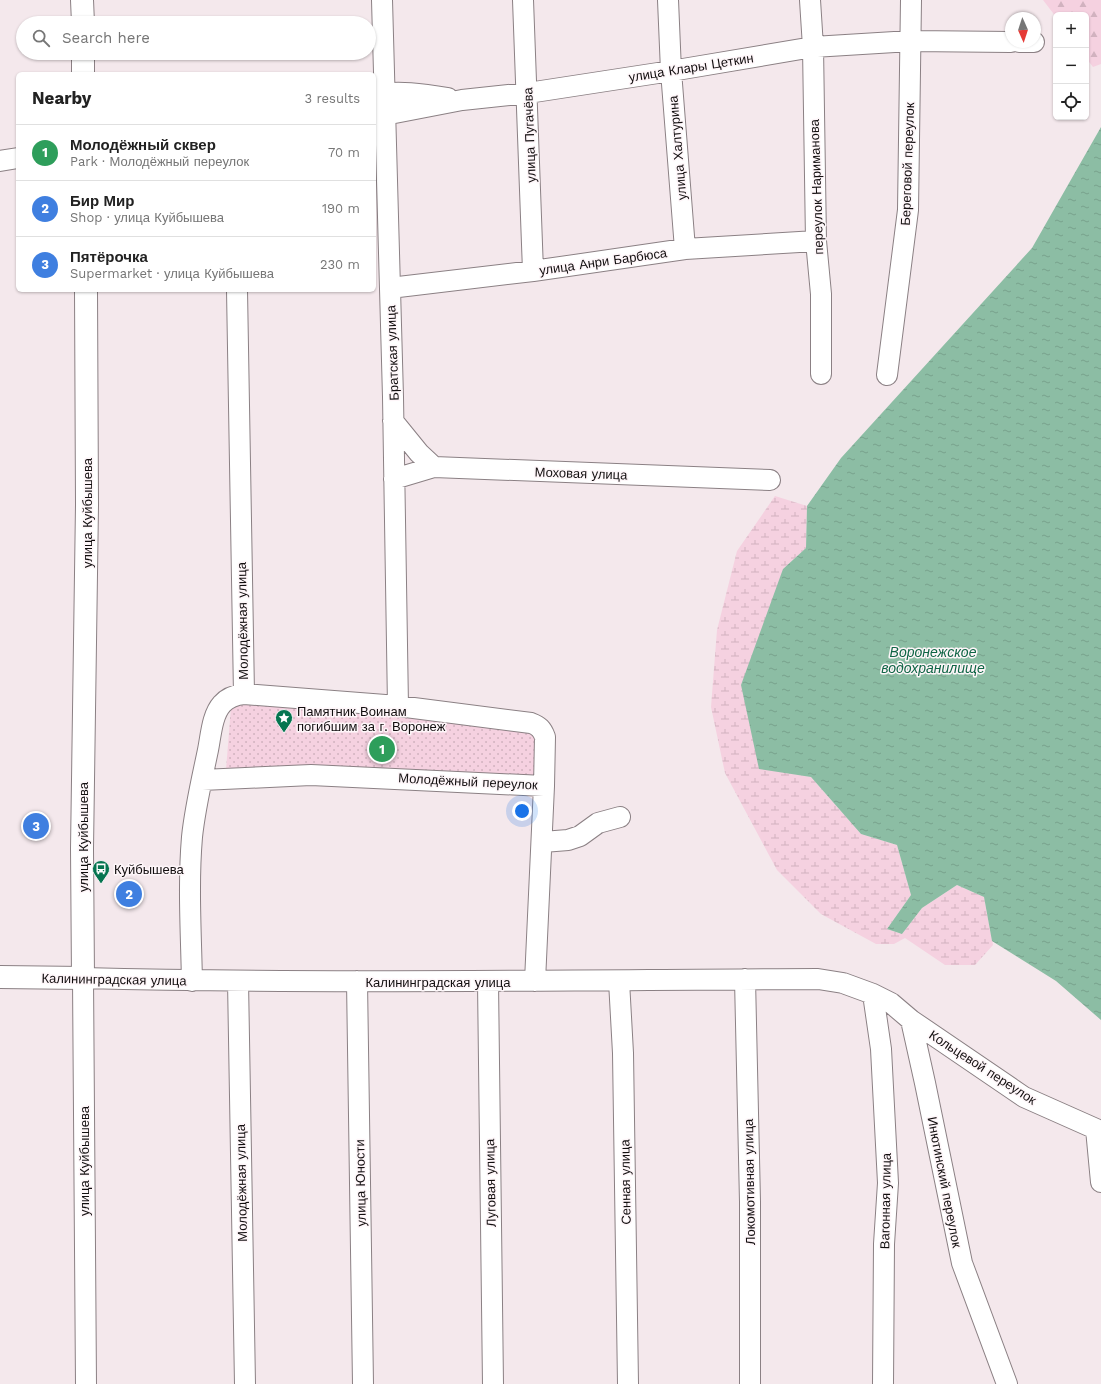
<!DOCTYPE html>
<html lang="en">
<head>
<meta charset="utf-8">
<style>
  body { margin:0; font-family:"Work Sans",sans-serif; background:#f6f6f6; color:#222 }
  .controls { position:absolute; right:12px; top:12px; display:grid; overflow:hidden; border-radius:6px; box-shadow:0 1px 3px #0004 }
  .controls button { width:36px; height:36px; display:grid; place-items:center; padding:0; border:0; border-bottom:1px solid #e0e0e0; background:#fff; color:#222; font:20px sans-serif }
  .compass { position:absolute; left:1005px; top:12px; width:36px; height:36px; border-radius:50%; background:#fff; box-shadow:0 1px 3px #0004; rotate:177deg }
  .you { position:absolute; left:522px; top:811px; width:14px; height:14px; margin:-10px; border:3px solid #fff; border-radius:50%; background:#1a73e8; box-shadow:0 0 0 6px #1a73e833 }
  .badge { display:grid; place-items:center; width:26px; height:26px; border-radius:50%; background:#057550; color:#fff; font-size:13px; font-weight:700 }
  .pin { position:absolute; translate:-50% -50%; border:2px solid #fff; box-shadow:0 1px 4px #0006 }
  .list { margin:0; padding:0; list-style:none }
  h2 { display:flex; justify-content:space-between; align-items:center; height:52px; margin:0; padding:0 16px; font-size:17px }
  h2 small { font-size:13px; font-weight:400; color:#767676 }
  .list li { display:grid; grid-template-columns:26px 1fr auto; gap:12px; align-items:center; box-sizing:border-box; height:56px; padding:0 16px; border-top:1px solid #e0e0e0 }
  .list b { display:block; font-size:15px; white-space:nowrap }
  .list p { margin:0; font-size:13px; white-space:nowrap; color:#767676 }
  .list em { font-size:13px; font-style:normal; color:#767676 }
  .icon { flex:none; width:22px; height:22px; fill:none; stroke:currentColor; stroke-width:2; stroke-linecap:round; stroke-linejoin:round }
  .map { position:relative; flex:none; width:1101px; height:1384px; overflow:hidden }
  .search { position:absolute; background:#fff; box-shadow:0 1px 3px #0004; left:16px; top:16px; width:360px; height:44px; display:flex; align-items:center; gap:10px; box-sizing:border-box; padding:0 14px; border-radius:22px; color:#767676; font-size:15px }
  .panel { position:absolute; background:#fff; box-shadow:0 1px 3px #0004; left:16px; top:72px; width:360px; height:220px; border-radius:6px }
  .map>svg:first-child { display:block }
  .forest { fill:url(#forest-firs) }
  .wetland { fill:url(#wetland-marsh) }
  .park { fill:url(#park-dots) }
  .water { fill:url(#water-ripples) }
  .lines { fill:none; stroke-linecap:round; stroke-linejoin:round }
  .minor-casing { stroke:#8b8084; stroke-width:22 }
  .major-casing { stroke:#8b8084; stroke-width:24 }
  .minor { stroke:#fff; stroke-width:20 }
  .major { stroke:#fff; stroke-width:22 }
  .labels { text-anchor:middle; stroke-width:3; stroke-linejoin:round; paint-order:stroke }
  .street-label { font-size:13px; fill:#120e0f; stroke:#fef6f9 }
  .poi-label { font-size:13px; fill:#120e0f; stroke:#fef6f9; text-anchor:start }
  .water-label { font-size:14px; font-style:italic; fill:#0f6545; stroke:#fef6f9 }
</style>
</head>
<body>
<div class="map">
<svg width="1101" height="1384" viewBox="0 0 1101 1384">
  <defs>
    <pattern id="forest-firs" width="22" height="20" patternUnits="userSpaceOnUse"><rect width="22" height="20" fill="#f5d1e0"/><path d="M5 1l3.5 6h-7zM16 11l3.5 6h-7z" fill="#d1b2bf"/></pattern>
    <pattern id="wetland-marsh" width="20" height="14" patternUnits="userSpaceOnUse"><rect width="20" height="14" fill="#f5d1e0"/><path d="M1 5h8M5 5V1M11 12h8M15 12V8" fill="none" stroke="#d1b2bf"/></pattern>
    <pattern id="park-dots" width="8" height="8" patternUnits="userSpaceOnUse"><rect width="8" height="8" fill="#f5d1e0"/><path d="M2 2h.1M6 6h.1" fill="none" stroke="#d1b2bf" stroke-width="1.8" stroke-linecap="round"/></pattern>
    <pattern id="water-ripples" width="26" height="14" patternUnits="userSpaceOnUse"><rect width="26" height="14" fill="#8cbda4"/><path d="M2 4q2-2 4 0t4 0M15 11q2-2 4 0t4 0" fill="none" stroke="#78a18c"/></pattern>
  </defs>
  <rect width="100%" height="100%" fill="#f4e8ec"/>
  <path class="forest" d="M1043 0H1101V64L1093 67 1086 58V15H1056V17Z"/>
  <path class="wetland" d="M775 496 807 506 806 548 783 569 759 768 811 777 861 834 897 845 911 895 887 929 902 934 922 908 957 885 984 897 993 945 975 965H945L905 938 894 944H876L821 914 777 870 725 773 711 707 717 630 737 551Z"/>
  <path class="park" d="M275 700 536 732V776L226 770 231 707 236 703Z"/>
  <path class="water" d="M1101 127V1020L1056 981 992 941 984 897 957 885 922 908 902 934 887 929 911 895 897 845 861 834 811 777 759 769 741 685 783 569 806 548 807 506 841 458 1032 248Z"/>
  <g class="lines">
    <defs>
      <path id="minor" d="M382 0 393 397 398 706
        M523 0 533 271
        M668 0 671 71 685 249
        M810 0 813 47 816 241 821 294V374
        M1019 42H1034
        M374 95C397 90 424 94 448 98
        M374 117 462 100 528 93 671 71 813 47 911 41 1011 42
        M0 161 18 158
        M390 288 533 271 685 249 816 241
        M237 290 244 694
        M887 375 908 210 911 0
        M393 421 419 453 434 467
        M394 479 434 467 770 480
        M543 842 568 840 580 836 598 823 620 817
        M745 979 750 1202V1384
        M192 981C191 933 188 884 192 837 195 808 202 779 208 750 211 735 212 715 222 704 228 697 235 695 244 694L398 706 531 723C539 726 542 729 545 737L544 786 311 775 202 780
        M238 981 245 1384
        M357 981 363 1384
        M535 981 544 786
        M619 981 623 1053 628 1384
        M488 982 493 1384
        M873 994 881 1049 888 1183 884 1244 883 1384
        M911 1020 1024 1097 1096 1129 1101 1182
        M86 1384 83 978C328 984 573 980 818 979L843 983 873 994 891 1003 911 1020 925 1083 962 1263 1007 1384"/>
      <path id="major" d="M82 0 83 23
        M83 53V74
        M0 977 83 978 82 849 87 505 86 290"/>
    </defs>
    <use href="#minor" class="minor-casing"/>
    <use href="#major" class="major-casing"/>
    <use href="#minor" class="minor"/>
    <use href="#major" class="major"/>
  </g>
  <defs>
    <symbol id="sight-pin" viewBox="-11 -11 22 30"><path d="M0 17L-7.5 6A9.5 9.5 0 1 1 7.5 6Z" fill="#057550" stroke="#fef6f9"/><path d="M0-6L1.8-2.2L6-1.7L2.9 1.2L3.7 5.4L0 3.3L-3.7 5.4L-2.9 1.2L-6-1.7L-1.8-2.2Z" fill="#fff"/></symbol>
    <symbol id="bus-pin" viewBox="-11 -11 22 30"><path d="M0 17L-7.5 6A9.5 9.5 0 1 1 7.5 6Z" fill="#057550" stroke="#fef6f9"/><path d="M-5-6H5V4H4V6H2V4H-2V6H-4V4H-5ZM-3.5-4V0h7V-4ZM-3.5 1.2v1.5H-2V1.2ZM2 1.2v1.5H3.5V1.2Z" fill="#fff"/></symbol>
  </defs>
  <g fill-rule="evenodd">
    <use href="#sight-pin" x="274" y="708" width="20" height="27"/>
    <use href="#bus-pin" x="91" y="859" width="20" height="27"/>
  </g>
  <g class="labels">
    <g class="street-label">
      <text transform="translate(691 67) rotate(-9)" y="5">улица Клары Цеткин</text>
      <text transform="translate(529 135) rotate(-92)" y="5">улица Пугачёва</text>
      <text transform="translate(677 148) rotate(-95)" y="5">улица Халтурина</text>
      <text transform="translate(907 164) rotate(-88)" y="5">Береговой переулок</text>
      <text transform="translate(816 187) rotate(-92)" y="5">переулок Нариманова</text>
      <text transform="translate(603 261) rotate(-8)" y="5">улица Анри Барбюса</text>
      <text transform="translate(392 353) rotate(-92)" y="5">Братская улица</text>
      <text transform="translate(581 473) rotate(2)" y="5">Моховая улица</text>
      <text transform="translate(87 513) rotate(-90)" y="5">улица Куйбышева</text>
      <text transform="translate(242 621) rotate(-91)" y="5">Молодёжная улица</text>
      <text transform="translate(468 781) rotate(3)" y="5">Молодёжный переулок</text>
      <text transform="translate(83 837) rotate(-90)" y="5">улица Куйбышева</text>
      <text transform="translate(114 979) rotate(1)" y="5">Калининградская улица</text>
      <text x="438" y="987">Калининградская улица</text>
      <text transform="translate(983 1067) rotate(33)" y="5">Кольцевой переулок</text>
      <text transform="translate(84 1161) rotate(-90)" y="5">улица Куйбышева</text>
      <text transform="translate(625 1182) rotate(-91)" y="5">Сенная улица</text>
      <text transform="translate(749 1182) rotate(-91)" y="5">Локомотивная улица</text>
      <text transform="translate(945 1182) rotate(79)" y="5">Инютинский переулок</text>
      <text transform="translate(241 1183) rotate(-91)" y="5">Молодёжная улица</text>
      <text transform="translate(360 1183) rotate(-91)" y="5">улица Юности</text>
      <text transform="translate(490 1183) rotate(-91)" y="5">Луговая улица</text>
      <text transform="translate(885 1201) rotate(-89)" y="5">Вагонная улица</text>
    </g>
    <g class="poi-label">
      <text x="297" y="716">Памятник Воинам<tspan x="297" dy="15">погибшим за г. Воронеж</tspan></text>
      <text x="114" y="874">Куйбышева</text>
    </g>
    <g class="water-label">
      <text x="933" y="657">Воронежское<tspan x="933" dy="16">водохранилище</tspan></text>
    </g>
  </g>
</svg>
<div class="controls">
<button>+</button>
<button>−</button>
<button><svg class="icon" aria-label="locate" viewBox="0 0 24 24"><circle cx="12" cy="12" r="6"/><path d="M12 2v4M12 18v4M2 12h4M18 12h4"/></svg></button>
</div>
<svg class="compass" viewBox="-18 -18 36 36"><path d="M0-13l5 13h-10z" fill="#e53935"/><path d="M0 13l5-13h-10z" fill="#767676"/></svg>
<div class="you"></div>
<div class="pin badge" style="left:382px;top:749px;background:#2e9e5b">1</div>
<div class="pin badge" style="left:129px;top:894px;background:#3f7fe0">2</div>
<div class="pin badge" style="left:36px;top:826px;background:#3f7fe0">3</div>
<div class="search"><svg class="icon" aria-label="search" viewBox="0 0 24 24"><circle cx="10" cy="10" r="6"/><path d="M15 15l6 6"/></svg>Search here</div>
<section class="panel">
<h2>Nearby<small>3 results</small></h2>
<ul class="list">
<li><span class="badge" style="background:#2e9e5b">1</span><div><b>Молодёжный сквер</b><p>Park · Молодёжный переулок</p></div><em>70 m</em></li>
<li><span class="badge" style="background:#3f7fe0">2</span><div><b>Бир Мир</b><p>Shop · улица Куйбышева</p></div><em>190 m</em></li>
<li><span class="badge" style="background:#3f7fe0">3</span><div><b>Пятёрочка</b><p>Supermarket · улица Куйбышева</p></div><em>230 m</em></li>
</ul>
</section>
</div>
</body>
</html>
